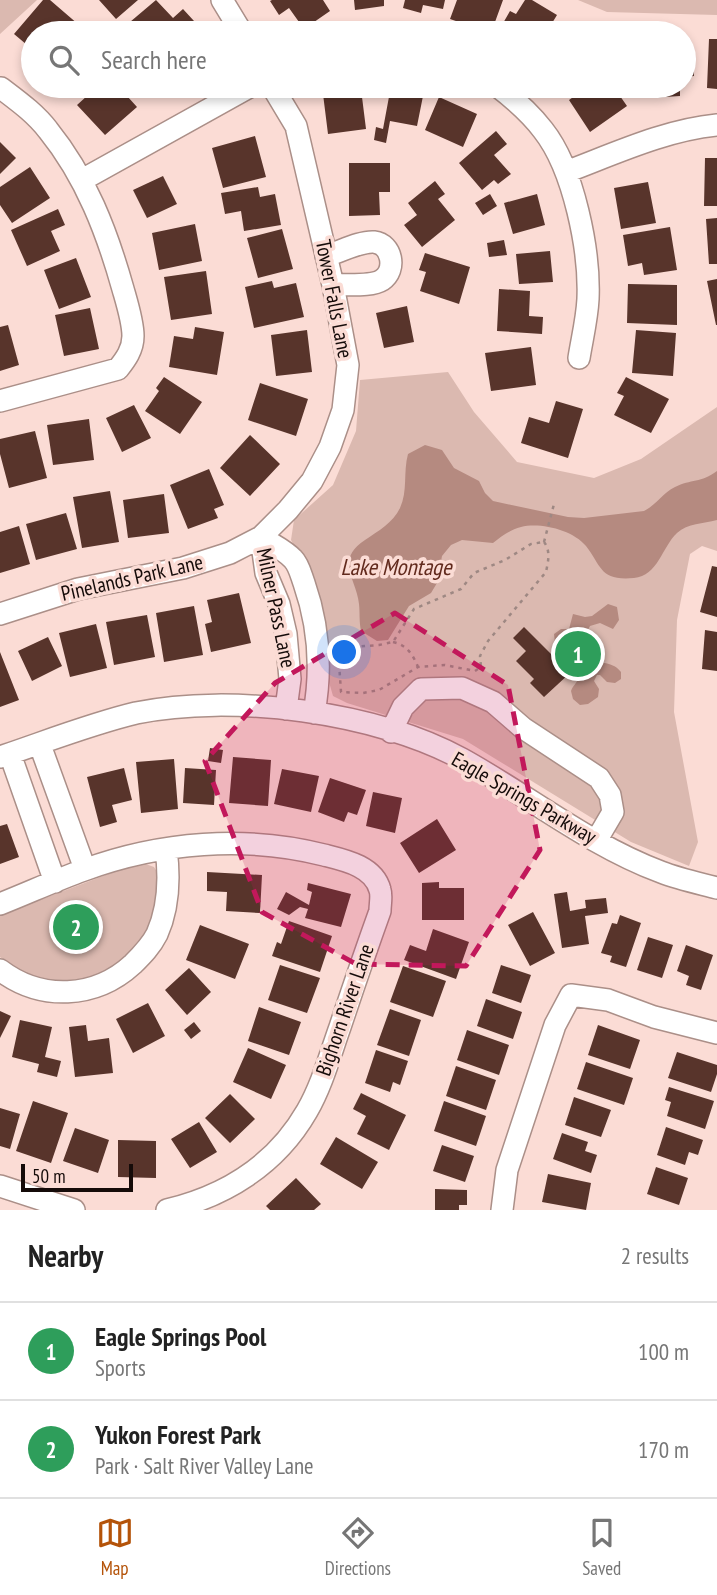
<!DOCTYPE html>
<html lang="en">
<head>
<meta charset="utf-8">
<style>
  body { margin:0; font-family:"PT Sans Narrow",sans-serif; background:#f6f6f6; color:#222 }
  .scale { position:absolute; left:21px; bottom:18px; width:112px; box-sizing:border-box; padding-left:7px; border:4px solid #150b09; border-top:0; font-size:19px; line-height:24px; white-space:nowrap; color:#150b09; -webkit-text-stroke:5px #fbdcd5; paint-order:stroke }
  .you { position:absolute; left:345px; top:653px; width:24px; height:24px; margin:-18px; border:5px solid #fff; border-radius:50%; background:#1a73e8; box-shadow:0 0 0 10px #1a73e833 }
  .badge { display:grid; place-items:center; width:46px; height:46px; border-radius:50%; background:#b45309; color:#fff; font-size:23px; font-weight:700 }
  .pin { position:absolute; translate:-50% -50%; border:4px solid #fff; box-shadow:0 2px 7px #0006 }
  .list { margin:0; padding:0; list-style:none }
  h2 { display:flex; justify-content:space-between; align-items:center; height:91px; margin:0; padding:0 28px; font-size:30px }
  h2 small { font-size:23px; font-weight:400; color:#767676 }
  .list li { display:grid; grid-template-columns:46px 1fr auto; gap:21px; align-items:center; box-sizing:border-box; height:98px; padding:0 28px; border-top:2px solid #e0e0e0 }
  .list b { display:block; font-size:26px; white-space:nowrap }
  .list p { margin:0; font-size:23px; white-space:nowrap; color:#767676 }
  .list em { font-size:23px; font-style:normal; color:#767676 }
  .icon { flex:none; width:38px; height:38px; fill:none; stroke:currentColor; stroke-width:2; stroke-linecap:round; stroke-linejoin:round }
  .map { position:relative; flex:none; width:717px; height:1210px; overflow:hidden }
  .search { position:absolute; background:#fff; box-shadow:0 4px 10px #0003; left:21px; right:21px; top:21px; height:77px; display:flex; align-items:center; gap:18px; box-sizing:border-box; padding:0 24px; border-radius:38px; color:#767676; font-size:26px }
  .sheet { height:287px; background:#fff }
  nav { display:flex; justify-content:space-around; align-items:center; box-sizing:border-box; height:98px; border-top:2px solid #e0e0e0; background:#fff; font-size:19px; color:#767676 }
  nav a { display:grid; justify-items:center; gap:4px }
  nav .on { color:#b45309 }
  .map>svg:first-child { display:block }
  .green { fill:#dbb9b0 }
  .water { fill:#b58a80 }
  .building { fill:#58342b }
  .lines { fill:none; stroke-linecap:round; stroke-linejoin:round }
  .minor-casing { stroke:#ab8f88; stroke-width:24 }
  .path { stroke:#9e8883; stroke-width:2.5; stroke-dasharray:3.5 5; stroke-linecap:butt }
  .minor { stroke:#fff; stroke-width:21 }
  .marked { fill:#c2185b; fill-opacity:0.2; stroke:#c2185b; stroke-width:5; stroke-dasharray:14 9; stroke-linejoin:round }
  .labels { text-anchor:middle; stroke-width:7; stroke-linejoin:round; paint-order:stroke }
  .street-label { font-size:21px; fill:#150b09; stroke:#fbdcd5 }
  .water-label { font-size:23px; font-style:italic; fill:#622a1d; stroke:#fbdcd5 }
</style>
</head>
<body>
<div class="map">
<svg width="717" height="1210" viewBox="0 0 717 1210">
  <rect width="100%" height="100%" fill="#fbdcd5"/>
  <path class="green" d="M0 0H37L0 34Z
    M578 0H717V15L607 12Z
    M448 372 474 412 517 462 594 478 641 459 717 407V551L702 546 690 554 677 620 674 712 698 842 689 866 631 842 463 739 347 703 333 696 329 682 328 637 313 580 291 540 294 520 333 485 356 431 360 380Z
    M140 862 154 867 161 878 160 894 147 936 125 961 87 981 61 984 20 973 0 957V915Z"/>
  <path class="water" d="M425 445 442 450 454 468 479 481 485 493 493 501 568 517 584 518 644 511C656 505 663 493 675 487 691 479 701 483 717 471V520C703 524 688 523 677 533 662 547 658 576 634 578 600 581 602 567 586 546 573 530 540 522 521 527 510 530 502 536 493 543L462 540 451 545 442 556 437 583 431 593 409 606 388 640 377 641 361 631C359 621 360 613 359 604 357 580 334 560 365 540 378 531 393 523 400 508 408 491 403 472 408 454Z
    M608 604 617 607 619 620 613 629 600 623 590 626 584 637 583 649C593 668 611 658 621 672V679L615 683 607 682 600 675H597L594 681 599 689 598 697 588 704 580 705 573 699 571 691C573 685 579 681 580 675 581 666 572 656 569 648L555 643 554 634 561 629H569L573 614 585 617 592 616Z"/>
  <path class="building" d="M43 0H50L79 25 72 33H33V50L14 34Z
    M99 0H138L116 19Z
    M156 0 173 18 183 9 194 21 180 33H139L130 22Z
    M272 0H323L330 11 304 29 289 8 279 15 270 1Z
    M354 0H384V6L355 10Z
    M405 0H445L443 9 423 5 421 13 403 8Z
    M457 0H503L491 33 450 19Z
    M525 0H532L557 15 546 33H515L502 25 510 11 516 14Z
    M709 39H717V89L707 88Z
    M692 46 694 76 684 77V47Z
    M64 86H88L74 97Z
    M98 86H118L137 107 105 135 77 105Z
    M391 86 424 91 417 126 390 121 386 143 374 140 376 127 383 129Z
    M589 86H613L627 106 590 132 569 100Z
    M648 86H680V96L649 98Z
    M361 89 366 129 328 134 323 94Z
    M439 97 477 114 463 147 425 130Z
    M496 131 507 144 494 155 511 174 498 184 494 180 482 190 459 163Z
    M255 136 266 177 223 188 212 148Z
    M0 142 16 158 0 174Z
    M705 158H717V206H704Z
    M349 163H390V192H379L380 215 349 216Z
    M30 167 50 198 12 223 0 205V187Z
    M163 176 177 204 147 218 133 190Z
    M435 181 445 194 438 199 455 220 422 247 404 225 417 215 408 203Z
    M648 182 656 223 621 229 614 188Z
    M258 187 260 197 275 194 281 225 244 231 241 211 225 214 221 193Z
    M490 194 497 206 483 215 475 203Z
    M537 194 545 225 513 234 504 203Z
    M58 209 65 225 51 231 60 251 27 266 11 230Z
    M717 218V264H709L706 219Z
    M195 224 202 261 159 270 152 233Z
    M670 227 677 270 644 275 642 263 628 266 623 235Z
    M282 229 293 269 258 278 247 238Z
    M504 240 507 255 489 257 487 243Z
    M550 251 553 282 519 284 516 254Z
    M425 253 470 267 459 304 420 291 426 272 419 270Z
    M76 258 91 297 59 309 44 270Z
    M206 271 212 314 171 320 164 277Z
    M717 279V325H716L707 281Z
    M272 281 274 288 296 283 304 317 254 328 245 287Z
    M628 284 677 285V325L627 323Z
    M499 289 530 291 529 316 543 317 542 334 497 331Z
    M407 306 414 342 384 348 376 313Z
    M90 308 99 349 64 356 55 315Z
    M8 325 19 365 0 371V327Z
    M195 327 224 332 217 375 169 367 174 336 193 339Z
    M307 330 312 372 276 376 271 335Z
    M636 330 676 333 673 376 632 373Z
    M531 347 536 385 491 391 485 353Z
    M164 377 202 402 180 434 145 411 159 391 156 388Z
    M626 377 669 399 651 433 614 415 624 396 617 393Z
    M260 383 308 399 296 436 248 420Z
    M556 401 583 409 568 458 521 443 529 417 549 423Z
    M134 405 151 438 122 452 106 418Z
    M89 419 94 460 53 465 47 425Z
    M35 431 47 478 9 488 0 454V439Z
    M250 435 280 464 250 496 220 468Z
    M209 469 224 505 214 509 218 518 188 529 170 485Z
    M110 491 119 542 82 548 73 497Z
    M164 494 169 533 128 538 123 500Z
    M66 513 77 549 36 560 26 524Z
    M19 526 30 564 0 573V532Z
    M712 566 717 567V617L700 612Z
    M239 593 251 643 211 652 205 624 212 622 207 600Z
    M194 606 203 655 164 662 156 613Z
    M147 615 155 657 114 665 106 622Z
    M96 624 107 668 70 677 59 633Z
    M524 627 570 673 544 697 530 683 534 679 516 661 526 651 513 638Z
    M705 630 717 632V671L702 669Z
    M48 637 62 666 32 681 18 651Z
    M0 652 19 700 0 707Z
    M210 748 223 750 221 763 208 761Z
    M233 757 271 760 268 806 229 803Z
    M174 759 178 809 141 813 136 762Z
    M124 768 132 800 112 805 117 822 100 827 87 777Z
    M185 768 216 770 214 805 183 803Z
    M282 769 319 776 311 812 274 804Z
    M330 778 366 790 357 815 348 812 344 822 318 812Z
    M373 792 402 798 395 833 366 826Z
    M437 819 456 850 419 873 400 843Z
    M7 824 19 857 0 864V826Z
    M207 872 262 875 260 913 226 911 227 892 207 891Z
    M439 882V888H464V920H422V883Z
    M308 883 351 894 341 927 305 918 308 909 300 907 289 915 277 909 286 892 309 905 312 892 307 890Z
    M567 892 570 911 586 908 585 900 606 898 608 913 585 916 589 944 562 948 554 894Z
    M533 912 555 953 530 966 508 925Z
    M620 915 641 923 626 967 610 962 612 956 601 953 612 923 617 924Z
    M289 921 332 936 320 972 272 956 277 942 281 944Z
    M200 925 249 944 235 979 186 960Z
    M433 929 469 942 456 979 404 960 410 945 426 951Z
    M648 937 673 945 662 978 637 970Z
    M686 945 713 955 701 990 686 985 689 976 677 971Z
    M280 965 320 978 307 1013 268 1000Z
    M501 965 531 975 521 1003 492 993Z
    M403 966 446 981 433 1017 390 1002Z
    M189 968 211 992 187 1015 165 990Z
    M486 999 522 1012 513 1039 477 1026Z
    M148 1003 165 1036 133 1053 116 1019Z
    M259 1007 301 1022 289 1055 248 1041Z
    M390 1009 421 1020 409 1056 377 1045Z
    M0 1011 11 1016 0 1038Z
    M20 1020 52 1027 45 1057 61 1061 57 1077 37 1072 39 1064 12 1057Z
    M194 1022 201 1031 191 1039 184 1030Z
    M86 1025 88 1041 109 1038 113 1073 75 1077 69 1027Z
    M598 1025 640 1040 630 1069 588 1055Z
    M467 1030 509 1045 499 1075 457 1060Z
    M248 1048 286 1065 271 1099 233 1082Z
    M376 1050 408 1061 400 1085 393 1082 390 1092 365 1083Z
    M677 1052 717 1065V1074L711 1092 668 1078Z
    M586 1062 633 1078 624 1105 577 1089Z
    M456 1066 496 1080 486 1110 446 1096Z
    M669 1087 714 1101 705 1129 667 1116 671 1102 665 1100Z
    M361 1093 406 1115 389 1150 357 1134 366 1116 353 1109Z
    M230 1094 255 1119 230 1143 205 1118Z
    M574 1097 611 1110 601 1137 565 1125Z
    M33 1101 68 1113 51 1163 16 1151Z
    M444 1101 486 1116 476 1146 434 1131Z
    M0 1108 20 1114 10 1149 0 1146Z
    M199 1122 217 1152 190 1168 171 1139Z
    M666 1127 703 1140 698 1155 689 1152 685 1165 657 1155Z
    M75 1128 109 1140 98 1173 63 1161Z
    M562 1133 588 1142 585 1151 597 1155 591 1173 553 1159Z
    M336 1137 378 1162 362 1189 320 1164Z
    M118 1140 156 1141V1178L118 1177Z
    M442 1145 474 1156 465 1182 433 1171Z
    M656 1167 688 1178 679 1205 647 1194Z
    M548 1174 591 1183 586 1210 542 1202Z
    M296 1178 321 1204 314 1210H270L266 1206Z
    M435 1189 467 1190V1205H459V1210H435Z"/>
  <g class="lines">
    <defs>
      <path id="minor" d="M222 0 242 33
        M497 86C514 99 530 113 543 130 574 169 590 251 588 299 587 319 582 339 579 358
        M566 172C614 154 665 130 717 125
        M82 180 251 86
        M326 256C340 252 360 241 374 242 392 244 397 270 382 280 371 287 347 284 333 285
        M0 401 118 369C125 360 133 350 133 336 133 322 127 303 123 289 107 232 86 177 48 130 35 113 18 101 1 88
        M261 537C271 544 285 550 293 559 299 565 301 575 304 583 319 626 322 669 314 713
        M261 537 266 573 279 604 286 634 290 679 286 709
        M0 614 78 589 183 568 230 553 261 537 288 510 312 481 330 447 343 410 348 365 333 285 296 126 272 86
        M391 732 403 707 421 689 462 688 493 702 523 728 599 778 610 795 613 812 596 841
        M40 745 85 869
        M10 754 55 882
        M0 757C45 742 90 724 136 713 232 693 376 712 462 759 529 796 589 845 661 872 679 879 698 883 717 888
        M0 904C28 893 56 880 84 870 160 842 246 835 324 855 344 860 374 866 380 890 382 896 380 904 380 911 366 950 353 988 340 1027 330 1055 322 1085 307 1111 276 1165 225 1196 167 1210
        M0 970C41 1001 95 999 133 964 142 955 151 946 157 934 169 907 170 879 166 849
        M0 1186 74 1210
        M502 1210 507 1170 555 1025 571 995 608 1000 654 1017 717 1033"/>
    </defs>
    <use href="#minor" class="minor-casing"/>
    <path class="path" d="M544 542C551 551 548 562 546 572L488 641 480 656 481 667 475 671 445 665 418 667 379 690 363 693 341 692 338 648 379 645 393 642 414 609 461 589 474 573 505 560 531 544Z
      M544 542 554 504
      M393 642C407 645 413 655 418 667"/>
    <use href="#minor" class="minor"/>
  </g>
  <path class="marked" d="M395 613 508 685 540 850 466 966 356 964 262 912 205 761 275 683Z"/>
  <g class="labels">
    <g class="street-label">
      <text transform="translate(334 299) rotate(79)" y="7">Tower Falls Lane</text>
      <text transform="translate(132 578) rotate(-13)" y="7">Pinelands Park Lane</text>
      <text transform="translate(276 608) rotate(78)" y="7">Milner Pass Lane</text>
      <text transform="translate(524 798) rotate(30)" y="7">Eagle Springs Parkway</text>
      <text transform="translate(345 1010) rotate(-71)" y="7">Bighorn River Lane</text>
    </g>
    <g class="water-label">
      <text x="396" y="575">Lake Montage</text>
    </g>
  </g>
</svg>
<div class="scale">50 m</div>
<div class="you"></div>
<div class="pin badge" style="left:578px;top:654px;background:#2e9e5b">1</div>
<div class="pin badge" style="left:76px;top:927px;background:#2e9e5b">2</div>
<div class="search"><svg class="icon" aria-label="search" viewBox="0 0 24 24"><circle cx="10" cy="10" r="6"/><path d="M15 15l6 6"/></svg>Search here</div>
</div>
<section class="sheet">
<h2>Nearby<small>2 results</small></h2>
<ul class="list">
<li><span class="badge" style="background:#2e9e5b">1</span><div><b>Eagle Springs Pool</b><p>Sports</p></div><em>100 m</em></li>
<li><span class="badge" style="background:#2e9e5b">2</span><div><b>Yukon Forest Park</b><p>Park · Salt River Valley Lane</p></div><em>170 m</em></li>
</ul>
</section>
<nav>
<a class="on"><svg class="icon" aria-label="map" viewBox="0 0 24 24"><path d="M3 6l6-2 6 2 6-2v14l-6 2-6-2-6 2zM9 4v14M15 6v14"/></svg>Map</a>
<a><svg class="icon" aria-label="directions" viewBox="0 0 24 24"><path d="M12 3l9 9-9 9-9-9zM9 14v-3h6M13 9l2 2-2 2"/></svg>Directions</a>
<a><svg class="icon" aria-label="saved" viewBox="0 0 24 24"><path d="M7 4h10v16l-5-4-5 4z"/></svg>Saved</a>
</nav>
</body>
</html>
